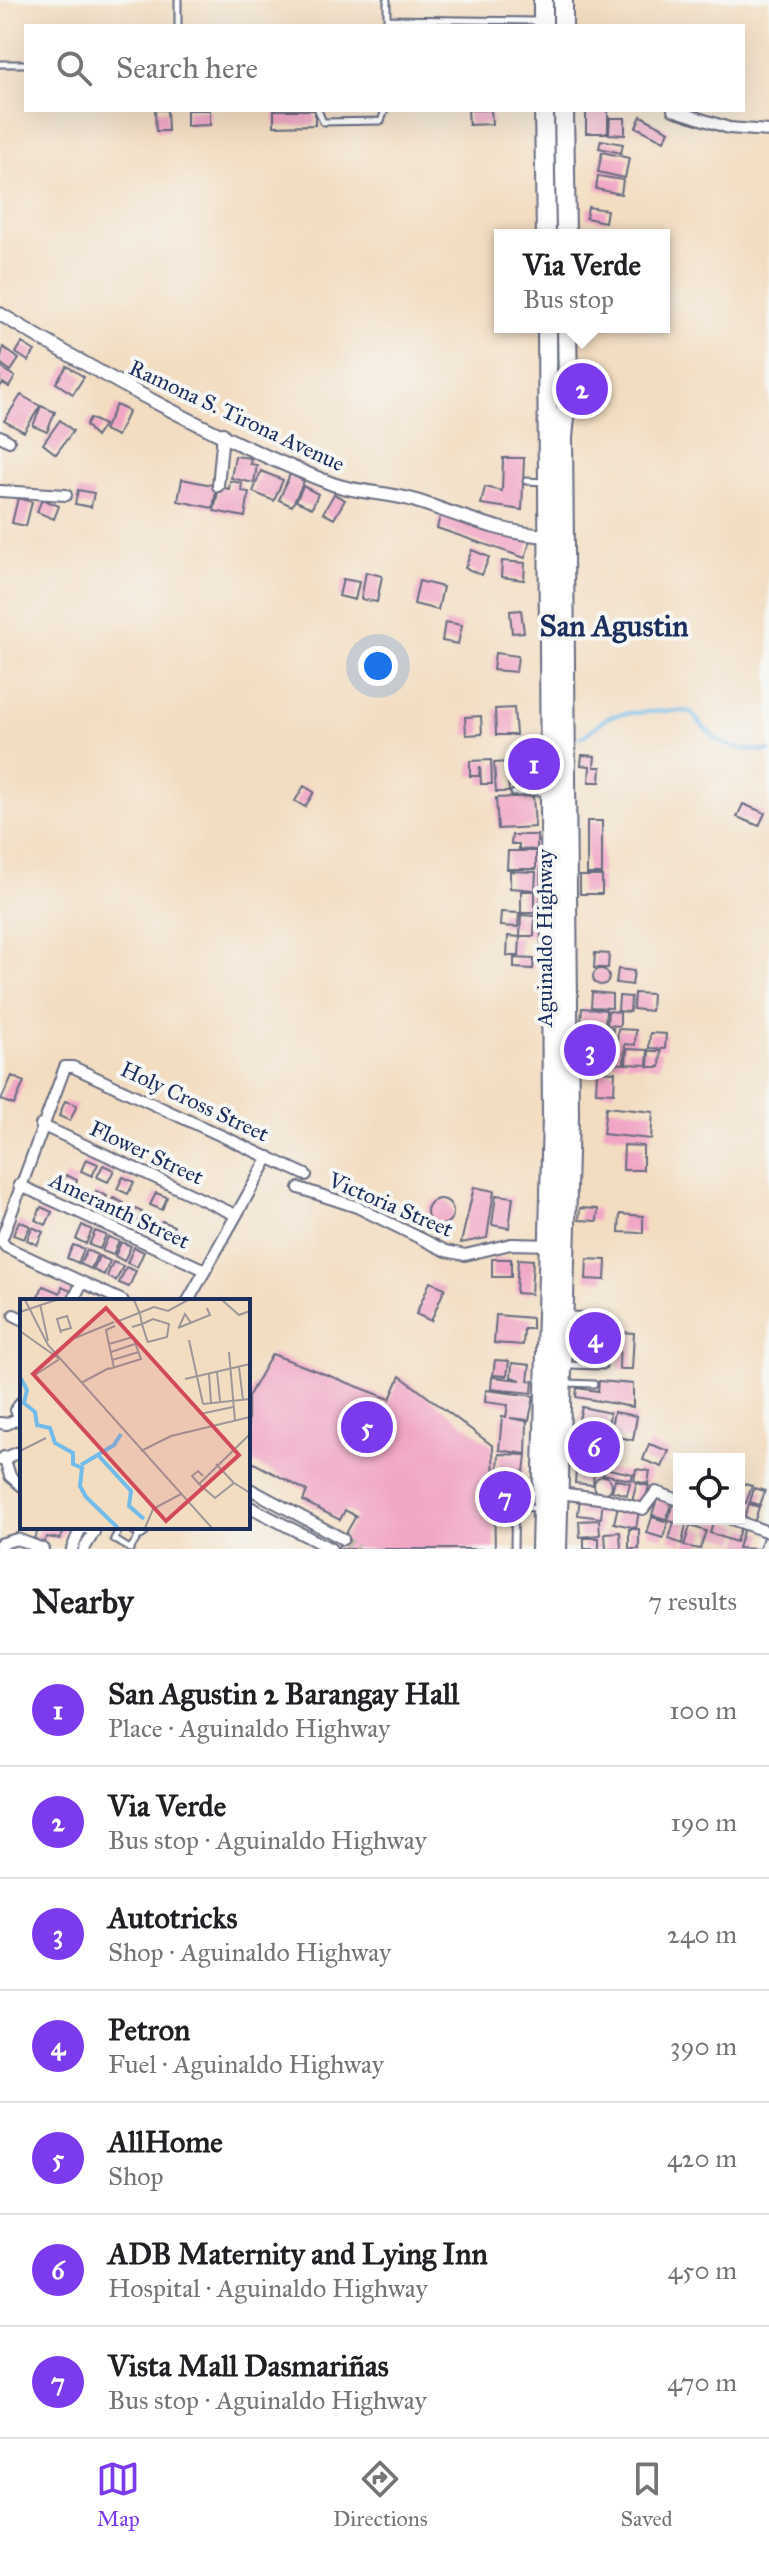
<!DOCTYPE html>
<html lang="en">
<head>
<meta charset="utf-8">
<style>
  body { margin:0; font-family:"IM FELL Great Primer",serif; background:#f2f2f2; color:#202124 }
  .controls { position:absolute; right:24px; bottom:24px; display:grid; overflow:hidden; border-radius:0px; box-shadow:0 8px 32px #0002 }
  .controls button { width:72px; height:72px; display:grid; place-items:center; padding:0; border:0; border-bottom:2px solid #e0e0e0; background:#fff; color:#202124; font:40px sans-serif }
  .you { position:absolute; left:378px; top:666px; width:28px; height:28px; margin:-20px; border:6px solid #fff; border-radius:50%; background:#1a73e8; box-shadow:0 0 0 12px #1a73e833 }
  .badge { display:grid; place-items:center; width:52px; height:52px; border-radius:50%; background:#7c3aed; color:#fff; font-size:26px; font-weight:700 }
  .pin { position:absolute; translate:-50% -50%; border:4px solid #fff; box-shadow:0 2px 8px #0006 }
  .popup { position:absolute; left:494px; top:229px; width:176px; height:104px; box-sizing:border-box; display:grid; place-content:center; border-radius:0px; background:#fff; filter:drop-shadow(0 2px 6px #0005); font-size:26px; white-space:nowrap; color:#757577 }
  .popup b { font-size:30px; color:#202124 }
  .popup::after { content:''; position:absolute; left:50%; top:100%; margin-left:-16px; border:16px solid transparent; border-top-color:#fff }
  .list { margin:0; padding:0; list-style:none }
  h2 { display:flex; justify-content:space-between; align-items:center; height:104px; margin:0; padding:0 32px; font-size:34px }
  h2 small { font-size:26px; font-weight:400; color:#757577 }
  .list li { display:grid; grid-template-columns:52px 1fr auto; gap:24px; align-items:center; box-sizing:border-box; height:112px; padding:0 32px; border-top:2px solid #e0e0e0 }
  .list b { display:block; font-size:30px; white-space:nowrap }
  .list p { margin:0; font-size:26px; white-space:nowrap; color:#757577 }
  .list em { font-size:26px; font-style:normal; color:#757577 }
  .icon { flex:none; width:44px; height:44px; fill:none; stroke:currentColor; stroke-width:2; stroke-linecap:round; stroke-linejoin:round }
  .map { position:relative; flex:none; width:769px; height:1549px; overflow:hidden }
  .search { position:absolute; background:#fff; box-shadow:0 8px 32px #0002; left:24px; right:24px; top:24px; height:88px; display:flex; align-items:center; gap:20px; box-sizing:border-box; padding:0 28px; border-radius:0px; color:#757577; font-size:30px }
  .sheet { height:888px; background:#fff }
  nav { display:flex; justify-content:space-around; align-items:center; box-sizing:border-box; height:112px; border-top:2px solid #e0e0e0; background:#fff; font-size:22px; color:#757577 }
  nav a { display:grid; justify-items:center; gap:4px }
  nav .on { color:#7c3aed }
  .map>svg:first-child { display:block }
  .lines { fill:none; stroke-linecap:round; stroke-linejoin:round }
  .stream { stroke:#72bceb; stroke-width:4 }
  .building { fill:#f1a6c5 }
  .minor-tunnel { stroke:#c8baad; stroke-width:10; stroke-dasharray:10 5; stroke-linecap:butt }
  .service-casing { stroke:#676c81; stroke-width:9 }
  .minor-casing { stroke:#676c81; stroke-width:14 }
  .tertiary-casing { stroke:#676c81; stroke-width:16 }
  .trunk-casing { stroke:#676c81; stroke-width:22 }
  .service { stroke:#fff; stroke-width:5 }
  .minor { stroke:#fff; stroke-width:10 }
  .tertiary { stroke:#fff; stroke-width:12 }
  .trunk { stroke:#fff; stroke-width:18 }
  .labels { text-anchor:middle; stroke-width:8; stroke-linejoin:round; paint-order:stroke }
  .street-label { font-size:22px; fill:#1b2f5e; stroke:#f6f6f2 }
  .district-label { font-size:30px; font-weight:bold; fill:#1b2f5e; stroke:#f6f6f2 }
  .inset-river { fill:none; stroke:#72bceb; stroke-width:4 }
  .inset-road { fill:none; stroke:#9d9799; stroke-width:2 }
  .view { fill:#d1495b; fill-opacity:0.15; stroke:#d1495b; stroke-width:4 }
  .inset-edge { fill:none; stroke:#1b2f5e; stroke-width:4 }
</style>
</head>
<body>
<div class="map">
<svg width="769" height="1549" viewBox="0 0 769 1549">
  <rect width="100%" height="100%" fill="#f6f6f2"/>
  <filter id="ink" filterUnits="userSpaceOnUse"><feTurbulence type="fractalNoise" baseFrequency=".0125" numOctaves="2"/><feDisplacementMap in="SourceGraphic" scale="16" xChannelSelector="R" yChannelSelector="G"/><feConvolveMatrix kernelMatrix="1 2 1 2 8 2 1 2 1" color-interpolation-filters="sRGB"/></filter>
  <filter id="wash" filterUnits="userSpaceOnUse"><feTurbulence type="fractalNoise" baseFrequency=".006" numOctaves="4" result="noise"/><feDisplacementMap in="SourceGraphic" scale="32" xChannelSelector="R" yChannelSelector="G"/><feGaussianBlur stdDeviation="1.8" result="paint"/><feColorMatrix in="noise" values="0 0 0 0 0 0 0 0 0 0 0 0 0 0 0 0 0 1.4 0 .05"/><feComposite in="paint" operator="in"/></filter>
  <g filter="url(#wash)">
    <rect width="100%" height="100%" fill="#f3ddc1"/>
    <g class="lines">
      <path class="stream" d="M580 738C590 732 598 724 607 718 616 712 679 710 691 712 716 745 728 750 769 751"/>
    </g>
    <g id="blocks">
      <path class="building" d="M155 110H167L168 131H156Z
        M187 110H210V125L187 126Z
        M274 110H315V125L274 126Z
        M468 110H491L492 124 469 125Z
        M586 110H608V133H586Z
        M641 116 669 131 664 141 636 127Z
        M610 118H625V135L609 134Z
        M601 140 623 144 621 153 599 148Z
        M602 152 629 158 625 178 598 172Z
        M598 176 623 180 621 194 596 189Z
        M588 207 607 210 605 222 586 218Z
        M22 343 35 351 28 361 16 353Z
        M3 347 19 359 11 371 0 363Z
        M0 366 15 377 9 387 3 383 0 387Z
        M67 366 84 377 73 394 56 383Z
        M583 381H591V412H584Z
        M21 395 40 406 24 432 4 421Z
        M116 405 129 411 117 436 104 430Z
        M41 406 55 412 47 432 33 426Z
        M90 418 104 425 96 437 86 425Z
        M60 420 73 431 56 454 43 444Z
        M235 456 251 458 250 464 257 465 254 483 231 478Z
        M503 458H524L522 510 481 504 485 487 502 491Z
        M261 471 283 480 274 501 253 492Z
        M290 474 304 481 292 506 279 500Z
        M182 479 217 486 213 508 178 501Z
        M230 481 242 483 241 491 249 492 245 517 214 511 219 487 229 489Z
        M303 486 318 494 312 508 296 501Z
        M78 490 94 493 91 507 75 504Z
        M334 494 345 500 334 519 323 513Z
        M18 498 32 502 26 526 12 523Z
        M42 499 59 506 54 519 37 512Z
        M441 512 530 542 525 558 437 528Z
        M472 550 489 557 482 575 465 568Z
        M502 561 525 563 524 580 501 577Z
        M366 572 382 576 377 602 361 599Z
        M343 579 359 582 355 600 339 596Z
        M419 581 443 587 438 610 414 604Z
        M521 610 524 632 512 633 510 611Z
        M445 622 462 625 458 644 442 641Z
        M495 653 518 656 516 672 493 670Z
        M514 708 516 735H496L495 709Z
        M481 716 482 734 466 735 465 717Z
        M529 743H539V784H530Z
        M582 755 595 756 594 767H601L600 782H589L590 766 581 765Z
        M491 760 492 784H481L480 766 479 776H470V761Z
        M507 762 509 792H496L494 763Z
        M304 786 314 792 305 807 295 801Z
        M533 796 535 827 498 829 496 798Z
        M743 804 765 813 759 826 737 817Z
        M587 821H602V874H587Z
        M512 835H537V850L519 849V844H511Z
        M508 851H536V869H507Z
        M510 871 536 872 535 890 510 888Z
        M580 876H602V894H580Z
        M521 891H535V913H521Z
        M501 912 519 913 518 927 500 926Z
        M521 915 535 916 534 936H520Z
        M508 936 520 937 519 956H507Z
        M595 953 609 954 608 968H594Z
        M514 958 534 959 533 969 514 968Z
        M618 969 634 971 632 985 616 983Z
        M593 977a8 8 0 1 1 16 0a8 8 0 1 1-16 0Z
        M592 992 612 994V1008L591 1007Z
        M634 993 652 994 651 1011 633 1009Z
        M619 996 631 997 630 1012 618 1011Z
        M582 1008 606 1010 605 1024 581 1022Z
        M608 1011 620 1012V1026L607 1025Z
        M588 1027 613 1028 612 1042 587 1041Z
        M618 1029 636 1030 635 1045 625 1044 624 1064 608 1063 609 1044 617 1045Z
        M650 1033 666 1034 665 1049 649 1048Z
        M584 1042 607 1044 606 1063 582 1061Z
        M627 1049 648 1050 647 1065 626 1064Z
        M649 1051H661L660 1067H648Z
        M597 1071 615 1072 614 1093 596 1092Z
        M12 1076 24 1082 14 1105 1 1100Z
        M65 1101 77 1105 70 1121 59 1116Z
        M606 1107 653 1112 651 1139 603 1134Z
        M98 1121 110 1126 105 1138 93 1132Z
        M624 1145 643 1146V1170H623Z
        M86 1159 98 1164 92 1176 81 1171Z
        M103 1165 114 1170 108 1182 97 1177Z
        M66 1175 77 1180 72 1192 61 1187Z
        M123 1177 134 1182 128 1194 117 1189Z
        M474 1187 494 1191 487 1238 461 1243Z
        M96 1191 107 1196 102 1208 91 1203Z
        M156 1193 167 1197 162 1210 150 1205Z
        M496 1195 513 1197 509 1228 492 1225Z
        M113 1198 124 1203 119 1216 108 1211Z
        M427 1212a13 13 0 1 1 26 0a13 13 0 1 1-26 0Z
        M41 1207 52 1212 46 1225 35 1220Z
        M131 1207 142 1212 136 1224 125 1219Z
        M580 1208 598 1209 597 1221 579 1220Z
        M620 1214 643 1216V1233L619 1232Z
        M19 1221 30 1226 24 1239 13 1235Z
        M162 1221 174 1226 168 1238 157 1233Z
        M82 1225 92 1230 86 1244 76 1239Z
        M32 1227 43 1232 37 1245 27 1240Z
        M95 1231 106 1235 100 1249 89 1245Z
        M108 1237 119 1241 113 1255 102 1251Z
        M121 1242 131 1246 124 1261 115 1256Z
        M73 1245 84 1249 78 1263 67 1258Z
        M134 1247 144 1252 137 1267 127 1263Z
        M87 1250 97 1255 91 1269 80 1264Z
        M99 1256 110 1261 104 1275 93 1270Z
        M492 1259H511V1277H492Z
        M518 1259 533 1260 531 1294 516 1293Z
        M587 1259 606 1260 605 1280 586 1279Z
        M113 1262 123 1266 116 1281 107 1276Z
        M126 1267 136 1271 129 1287 119 1283Z
        M430 1282 445 1288 431 1321 416 1314Z
        M43 1286 60 1293 62 1287 71 1291 67 1301H47L38 1297Z
        M496 1315 532 1318V1329H524L523 1345 494 1343Z
        M580 1325 611 1327V1350L579 1349Z
        M620 1332 634 1333 632 1369H619Z
        M272 1354 390 1399 400 1376 493 1446 495 1549H337L356 1516 345 1510 340 1520 303 1501 307 1491 248 1460V1397Z
        M495 1360 509 1361 507 1376 493 1375Z
        M512 1363 530 1365 528 1380 533 1381 532 1393 491 1389 492 1377 521 1380 511 1377Z
        M599 1381 633 1384V1407L576 1397 577 1388 598 1391Z
        M486 1390 534 1396 529 1420 510 1418 527 1421 526 1454 499 1450 502 1416 506 1417 508 1405 485 1402Z
        M582 1407 610 1413 608 1425 579 1419Z
        M614 1412 637 1416 633 1440 609 1435Z
        M649 1444 669 1451 662 1467 643 1460Z
        M603 1452 605 1467 582 1469 581 1454Z
        M499 1454 526 1455 524 1472 498 1470Z
        M604 1468 633 1474 631 1480 603 1474Z
        M636 1469 650 1471 648 1484 634 1481Z
        M576 1471 594 1472 593 1485 575 1483Z
        M594 1485a9 9 0 1 1 18 0a9 9 0 1 1-18 0Z
        M615 1479 630 1483 627 1495 612 1491Z
        M637 1483 649 1486 644 1504 632 1501Z
        M741 1483 752 1486 746 1503 739 1500Z
        M754 1488 765 1491 760 1505 750 1502Z
        M658 1496 672 1501 666 1519 652 1515Z
        M580 1497 603 1500 601 1518 578 1515Z
        M674 1503 679 1505V1519H687L682 1544 669 1539 674 1522 668 1521Z
        M749 1504 759 1507 754 1523 744 1519Z
        M618 1506 639 1511 636 1528 614 1523Z
        M652 1517 668 1522 663 1538 647 1533Z
        M714 1519 741 1526 736 1542 710 1533Z
        M599 1520 600 1535 580 1537 579 1521Z
        M690 1526 706 1531 700 1549 684 1546Z
        M41 1527H65L66 1528 60 1539 47 1537 43 1543 34 1538Z
        M744 1528 764 1534 759 1549 738 1548Z
        M629 1529H639V1549H629Z
        M620 1532 621 1549H606L605 1533Z
        M584 1538H599V1549H584Z"/>
    </g>
  </g>
  <g filter="url(#ink)">
    <use href="#blocks" fill-opacity="0" stroke="#676c81" stroke-width="2"/>
    <g class="lines">
      <path class="minor-tunnel" d="M343 1539 357 1549"/>
      <defs>
        <path id="service" d="M178 0V26
          M387 19 538 21
          M387 26V0
          M0 64H26
          M318 110 323 122 381 121 385 110
          M526 481 544 482
          M514 793 545 792
          M568 1315 604 1316V1326
          M568 1365 603 1366V1349
          M567 1383 594 1384
          M515 1507 538 1508
          M121 1527 114 1539 130 1549 141 1533
          M514 1549 515 1492 538 1493"/>
        <path id="minor" d="M673 110 729 128 769 131
          M0 436 9 441
          M218 486 223 433
          M0 491 66 495
          M41 1125 236 1215
          M19 1185 205 1270
          M299 1188 357 1207 446 1251 465 1255 511 1244 553 1245
          M73 1301 82 1282
          M123 1301 6 1247 1 1241 65 1067H73L306 1175
          M188 1301 269 1157
          M14 1315 22 1319
          M22 1401 16 1410 22 1421
          M0 1423 7 1424 19 1418
          M4 1457 10 1476 22 1486
          M0 1460 22 1451
          M248 1488 343 1539
          M559 1493 607 1499 643 1509 656 1492 679 1500
          M248 1506 331 1549
          M731 1519 768 1532
          M132 1527 141 1533 146 1527
          M0 1544 17 1539 43 1549
          M72 1549 81 1527
          M84 1549 94 1532 85 1527"/>
        <path id="tertiary" d="M0 314C105 377 215 438 330 483 355 493 386 492 413 500 458 514 506 536 554 536"/>
        <path id="trunk" d="M543 0V26
          M563 0V26
          M544 110 546 235
          M564 110 566 235
          M541 1549 552 1116 547 327
          M557 1549 569 1117 563 437 568 388 567 327"/>
      </defs>
      <use href="#service" class="service-casing"/>
      <use href="#minor" class="minor-casing"/>
      <use href="#tertiary" class="tertiary-casing"/>
      <use href="#trunk" class="trunk-casing"/>
      <use href="#service" class="service"/>
      <use href="#minor" class="minor"/>
      <use href="#tertiary" class="tertiary"/>
      <use href="#trunk" class="trunk"/>
    </g>
  </g>
  <g class="labels">
    <g class="street-label">
      <text transform="translate(237 415) rotate(25)" y="8">Ramona S. Tirona Avenue</text>
      <text transform="translate(544 938) rotate(-90)" y="8">Aguinaldo Highway</text>
      <text transform="translate(195 1101) rotate(25)" y="8">Holy Cross Street</text>
      <text transform="translate(147 1152) rotate(25)" y="8">Flower Street</text>
      <text transform="translate(391 1204) rotate(23)" y="8">Victoria Street</text>
      <text transform="translate(120 1210) rotate(25)" y="8">Ameranth Street</text>
    </g>
    <g class="district-label">
      <text x="614" y="636">San Agustin</text>
    </g>
  </g>
  <g transform="translate(20 1299)">
    <rect width="230" height="230" fill="#f3ddc1"/>
    <path class="inset-river" d="M0 78 7 91 4 104 15 113 17 126 30 129 35 144 53 154V165L62 169 60 187 66 198 98 229M77 155 111 192 109 207 124 220M61 166 94 146 101 135"/>
    <path class="inset-road" d="M5 1 28 46 192 229M202 1 219 16 230 12M20 5 28 42M134 8 148 12 168 1M0 13 36 1M96 23 134 8M112 28 122 25 133 20 149 25 147 38 128 43 127 41 122 25 120 15 114 1M159 28 165 15 171 24M158 29 190 16 187 9M0 32 38 59M40 32 51 29 47 17 37 20 41 34M55 39 94 23M169 41 183 105M89 45 113 38 121 60 89 70M91 53 115 45M209 53 215 122M92 61 119 53M219 68 223 101M94 69 86 31 95 27M197 73 200 102M189 75 191 104M15 76 41 59M165 80 230 65M61 84 89 69M183 105 230 100M180 115 213 108M230 135 179 185 195 199 214 184 230 194M0 152 26 139M121 152 151 137 230 118M196 165 214 184M179 185 172 177 178 172 183 177M125 229 133 210 161 195"/>
    <path class="view" d="M86 9 219 156 146 222 13 75Z"/>
    <rect width="230" height="230" class="inset-edge"/>
  </g>
</svg>
<div class="controls">
<button><svg class="icon" aria-label="locate" viewBox="0 0 24 24"><circle cx="12" cy="12" r="6"/><path d="M12 2v4M12 18v4M2 12h4M18 12h4"/></svg></button>
</div>
<div class="you"></div>
<div class="pin badge" style="left:534px;top:764px">1</div>
<div class="pin badge" style="left:582px;top:389px">2</div>
<div class="popup"><b>Via Verde</b>Bus stop</div>
<div class="pin badge" style="left:590px;top:1050px">3</div>
<div class="pin badge" style="left:595px;top:1338px">4</div>
<div class="pin badge" style="left:367px;top:1427px">5</div>
<div class="pin badge" style="left:594px;top:1447px">6</div>
<div class="pin badge" style="left:505px;top:1497px">7</div>
<div class="search"><svg class="icon" aria-label="search" viewBox="0 0 24 24"><circle cx="10" cy="10" r="6"/><path d="M15 15l6 6"/></svg>Search here</div>
</div>
<section class="sheet">
<h2>Nearby<small>7 results</small></h2>
<ul class="list">
<li><span class="badge">1</span><div><b>San Agustin 2 Barangay Hall</b><p>Place · Aguinaldo Highway</p></div><em>100 m</em></li>
<li><span class="badge">2</span><div><b>Via Verde</b><p>Bus stop · Aguinaldo Highway</p></div><em>190 m</em></li>
<li><span class="badge">3</span><div><b>Autotricks</b><p>Shop · Aguinaldo Highway</p></div><em>240 m</em></li>
<li><span class="badge">4</span><div><b>Petron</b><p>Fuel · Aguinaldo Highway</p></div><em>390 m</em></li>
<li><span class="badge">5</span><div><b>AllHome</b><p>Shop</p></div><em>420 m</em></li>
<li><span class="badge">6</span><div><b>ADB Maternity and Lying Inn</b><p>Hospital · Aguinaldo Highway</p></div><em>450 m</em></li>
<li><span class="badge">7</span><div><b>Vista Mall Dasmariñas</b><p>Bus stop · Aguinaldo Highway</p></div><em>470 m</em></li>
</ul>
</section>
<nav>
<a class="on"><svg class="icon" aria-label="map" viewBox="0 0 24 24"><path d="M3 6l6-2 6 2 6-2v14l-6 2-6-2-6 2zM9 4v14M15 6v14"/></svg>Map</a>
<a><svg class="icon" aria-label="directions" viewBox="0 0 24 24"><path d="M12 3l9 9-9 9-9-9zM9 14v-3h6M13 9l2 2-2 2"/></svg>Directions</a>
<a><svg class="icon" aria-label="saved" viewBox="0 0 24 24"><path d="M7 4h10v16l-5-4-5 4z"/></svg>Saved</a>
</nav>
</body>
</html>
